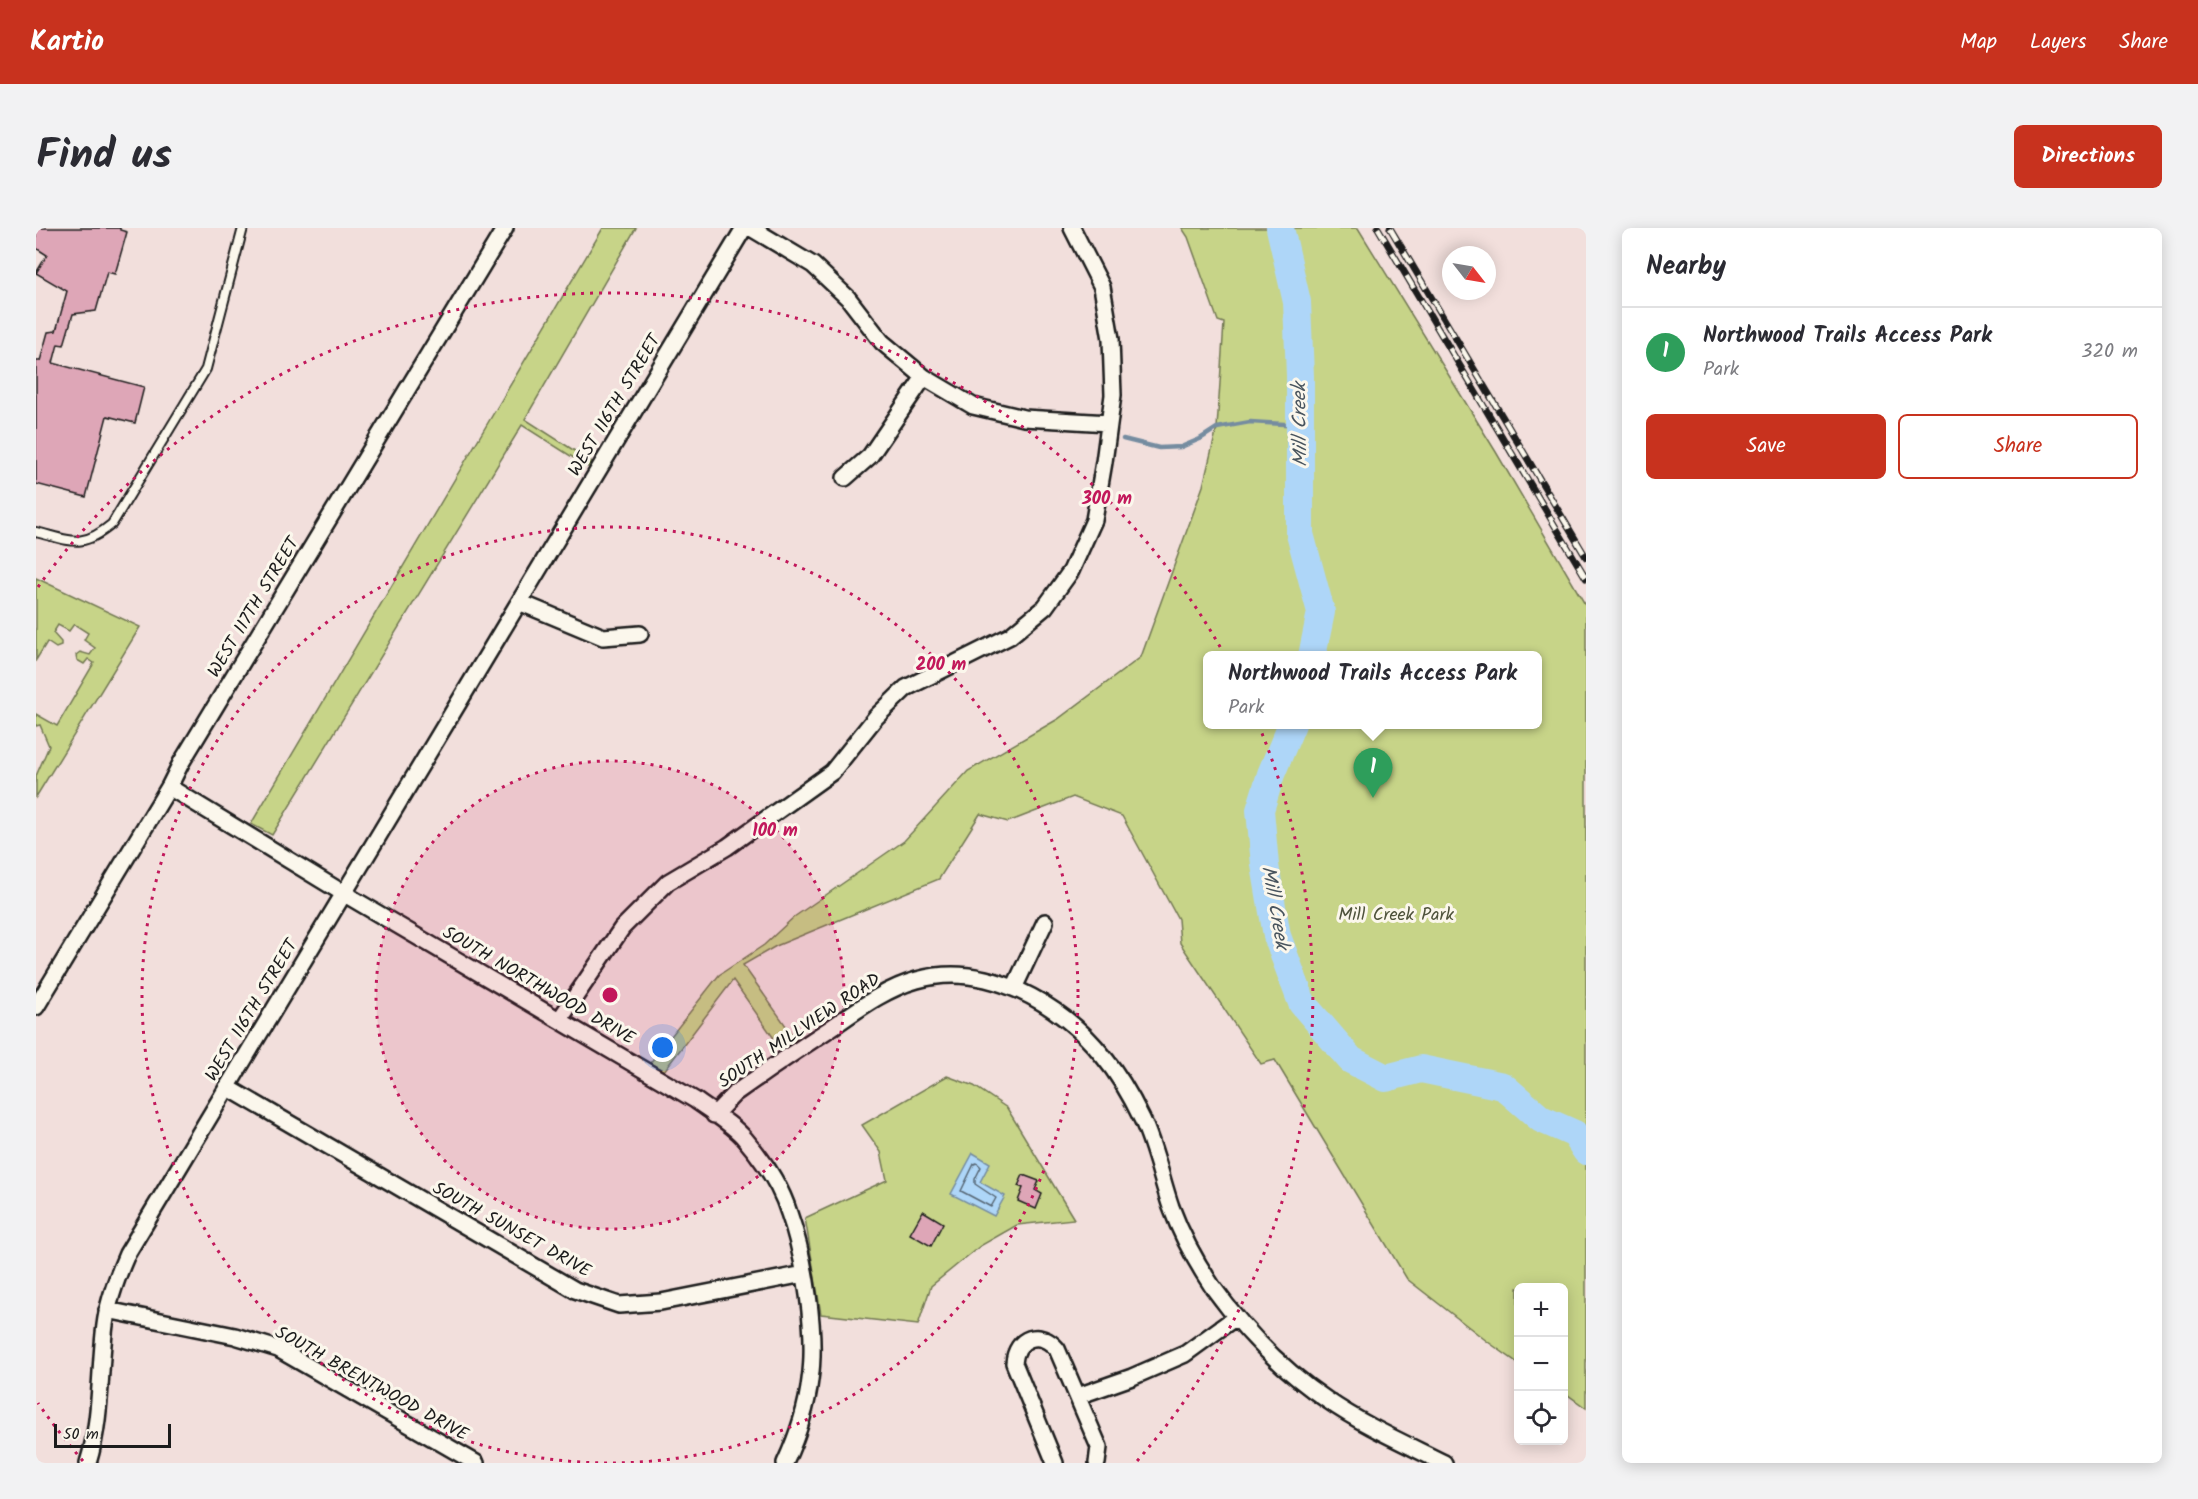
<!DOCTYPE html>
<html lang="en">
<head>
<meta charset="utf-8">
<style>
  body { margin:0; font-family:Kalam,sans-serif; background:#f2f2f3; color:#2b2b33 }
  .controls { position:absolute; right:18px; bottom:18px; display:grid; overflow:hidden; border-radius:9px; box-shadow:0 3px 15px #0003 }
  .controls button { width:54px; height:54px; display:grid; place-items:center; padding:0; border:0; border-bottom:2px solid #e1e1e2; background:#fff; color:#2b2b33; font:30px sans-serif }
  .compass { position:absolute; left:1406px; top:18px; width:54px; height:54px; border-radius:50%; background:#fff; box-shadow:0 3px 15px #0003; rotate:121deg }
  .scale { position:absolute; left:18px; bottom:15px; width:117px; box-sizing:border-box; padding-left:6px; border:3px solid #1c1c1c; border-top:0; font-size:16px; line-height:21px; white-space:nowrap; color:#1c1c1c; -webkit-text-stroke:4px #fbf7ec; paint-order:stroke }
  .you { position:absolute; left:627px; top:820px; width:21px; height:21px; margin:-15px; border:4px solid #fff; border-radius:50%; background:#1a73e8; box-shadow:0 0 0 9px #1a73e833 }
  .badge { display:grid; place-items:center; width:39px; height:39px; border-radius:50%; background:#c8321e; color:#fff; font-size:20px; font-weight:700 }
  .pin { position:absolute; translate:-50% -50px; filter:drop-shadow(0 2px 3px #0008) }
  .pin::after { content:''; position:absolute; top:32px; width:21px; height:18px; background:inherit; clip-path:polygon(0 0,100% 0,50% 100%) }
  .popup { position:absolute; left:1167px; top:423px; width:339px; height:78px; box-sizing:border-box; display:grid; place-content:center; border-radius:9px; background:#fff; filter:drop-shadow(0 2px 4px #0005); font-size:20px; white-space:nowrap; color:#7c7c81 }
  .popup b { font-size:22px; color:#2b2b33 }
  .popup::after { content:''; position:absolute; left:50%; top:100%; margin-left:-12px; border:12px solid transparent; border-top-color:#fff }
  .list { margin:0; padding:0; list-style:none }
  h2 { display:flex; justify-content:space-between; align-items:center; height:78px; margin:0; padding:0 24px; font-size:26px }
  h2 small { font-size:20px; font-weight:400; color:#7c7c81 }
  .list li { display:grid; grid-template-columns:39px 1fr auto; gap:18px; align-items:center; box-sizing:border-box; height:90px; padding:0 24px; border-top:2px solid #e1e1e2 }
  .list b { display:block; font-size:22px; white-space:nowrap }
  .list p { margin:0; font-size:20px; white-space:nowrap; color:#7c7c81 }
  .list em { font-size:20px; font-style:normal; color:#7c7c81 }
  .actions { display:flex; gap:12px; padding:18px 24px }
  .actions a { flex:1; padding:14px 0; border:2px solid #c8321e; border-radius:9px; text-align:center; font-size:21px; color:#c8321e }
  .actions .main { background:#c8321e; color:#fff }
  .icon { flex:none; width:33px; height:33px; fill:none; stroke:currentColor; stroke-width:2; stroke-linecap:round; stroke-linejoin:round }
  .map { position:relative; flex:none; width:1550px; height:1235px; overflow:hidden; border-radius:9px }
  header { display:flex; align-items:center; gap:36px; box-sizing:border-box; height:84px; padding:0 30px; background:#c8321e; color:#fff }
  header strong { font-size:28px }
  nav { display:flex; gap:33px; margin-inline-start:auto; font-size:21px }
  .intro { display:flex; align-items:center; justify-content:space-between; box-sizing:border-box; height:144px; padding:0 36px }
  h1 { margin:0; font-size:42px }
  .button { padding:15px 27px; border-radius:9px; background:#c8321e; color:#fff; font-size:21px; font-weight:700 }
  main { display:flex; gap:36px; padding:0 36px }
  aside { flex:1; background:#fff; border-radius:9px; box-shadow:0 3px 15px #0003 }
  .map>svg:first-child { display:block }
  .green { fill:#c7d488; stroke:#727852; stroke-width:1.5; fill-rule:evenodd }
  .water { fill:#aed6f8; stroke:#748ca0; stroke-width:1.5 }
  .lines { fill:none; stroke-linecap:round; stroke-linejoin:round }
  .shore { stroke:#566674; stroke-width:1.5 }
  .stream { stroke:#748ca0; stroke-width:4.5 }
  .river { stroke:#aed6f8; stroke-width:28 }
  .building { fill:#dea6b7; stroke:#1c1c1c; stroke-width:1.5 }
  .service-casing { stroke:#1c1c1c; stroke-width:12 }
  .minor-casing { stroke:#1c1c1c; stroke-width:20 }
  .service { stroke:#fbf7ec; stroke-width:8 }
  .minor { stroke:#fbf7ec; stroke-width:15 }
  .rail-casing { stroke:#1c1c1c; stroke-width:7 }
  .rail { stroke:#fbf7ec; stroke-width:4.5; stroke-dasharray:14; stroke-linecap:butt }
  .ring { fill:none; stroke:#c2185b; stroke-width:3; stroke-dasharray:3 6 }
  .labels { text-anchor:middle; stroke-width:6; stroke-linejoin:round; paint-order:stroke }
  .street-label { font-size:18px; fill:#1c1c1c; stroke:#fbf7ec }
  .park-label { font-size:18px; fill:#4f533c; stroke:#fbf7ec }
  .water-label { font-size:20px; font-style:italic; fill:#48545e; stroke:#fbf7ec }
  .centre { fill:#c2185b; stroke:#fbf7ec; stroke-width:3 }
  .ring-label { font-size:18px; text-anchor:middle; font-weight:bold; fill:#c2185b; stroke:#fbf7ec; stroke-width:6; stroke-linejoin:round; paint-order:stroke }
</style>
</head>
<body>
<header>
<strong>Kartio</strong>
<nav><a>Map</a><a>Layers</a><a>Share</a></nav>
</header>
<div class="intro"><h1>Find us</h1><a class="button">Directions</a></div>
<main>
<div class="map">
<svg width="1550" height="1235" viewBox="0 0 1550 1235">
  <rect width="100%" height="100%" fill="#f2dfdc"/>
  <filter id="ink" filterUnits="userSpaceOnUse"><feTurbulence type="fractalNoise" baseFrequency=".0167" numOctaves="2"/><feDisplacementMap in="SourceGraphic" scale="12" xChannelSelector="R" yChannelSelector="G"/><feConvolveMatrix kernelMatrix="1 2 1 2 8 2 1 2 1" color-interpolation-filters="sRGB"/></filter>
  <g filter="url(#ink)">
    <path class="green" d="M567 0H600L489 191 556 234 552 239 486 197 236 607 215 596Z
      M1146 0H1322L1460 224 1550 378V1180L1528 1164V1060H1482V1135L1452 1114 1371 1051 1239 832 1225 836 1144 715 1142 691 1086 588 1037 569 972 594 944 586 903 651 740 718 707 737 760 812 746 822 697 752 628 843 614 835 683 747 728 717 758 689 868 613 932 543 1022 491 1105 429 1167 258 1181 200 1188 95 1182 93 1152 9ZM1172 428H1502V496H1172Z
      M0 350 104 399 0 569V548L13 518 4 497 0 498V486L21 498 58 435 52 431 48 436 41 432 40 427 44 424 54 427 59 420 48 412 52 405 38 396 33 403 22 397 17 405 25 414V418L20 420 11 414 0 432Z
      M911 848 938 858 971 880 1038 991 981 997 944 1018 895 1058 882 1097 785 1086 769 990 851 952 845 924 826 897Z"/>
    <path class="water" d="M937 925 954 935 944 954 969 968 958 988 915 966Z"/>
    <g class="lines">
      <path class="shore" d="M941 935 945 939 939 951V956L960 970 955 979 925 963 938 936Z"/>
      <path class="stream" d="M1087 211 1123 220 1145 219 1164 211 1181 200 1214 194 1265 197"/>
      <path class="river" d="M1244 0 1261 74 1264 148V306L1285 384 1276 428
        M1256 496 1235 546 1224 582 1229 637 1241 708 1266 775 1315 832 1350 850 1385 841 1467 858 1505 891 1539 906 1550 923"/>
    </g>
    <path class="building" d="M0 0H84V2L91 4 79 46 71 44 60 83 37 86 28 117 22 116 17 135 108 159 99 195 71 188 50 269 0 256V133H4L12 104 20 103 31 63 0 45 11 27 0 20Z
      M987 947 1003 953 999 962 1006 966 1000 981 982 973 987 960 982 958Z
      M887 983 907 995 895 1018 874 1006Z"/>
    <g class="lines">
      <defs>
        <path id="service" d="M0 304C36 313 46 321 76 296L170 141 207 0"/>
        <path id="minor" d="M715 0 777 37 812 70 846 114 888 149 937 178 988 190 1073 195
          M809 250 834 228 888 149
          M483 374 567 409 604 406
          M133 559 307 665 659 872C674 883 698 897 709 911 727 932 745 959 753 985 769 1030 781 1105 774 1152 771 1179 760 1211 749 1235
          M978 760 1009 694
          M0 779 133 559 145 535 469 0
          M524 791 586 700 632 654 691 619 796 544 840 489 870 460 974 408 1009 379 1035 343 1058 292 1068 234 1077 167 1075 111 1066 59 1036 0
          M191 859 539 1062 583 1077 625 1074 768 1046
          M678 887 698 866C729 844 760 823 792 802 820 783 848 761 881 752 949 732 1026 776 1067 828 1083 847 1095 868 1106 891 1119 918 1125 950 1135 979 1145 1006 1160 1034 1176 1058 1207 1101 1246 1142 1291 1172 1327 1197 1368 1215 1408 1235
          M71 1082 199 1108 242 1121 440 1235
          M1042 1168 1096 1149 1149 1126 1200 1089
          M52 1235C66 1190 63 1143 69 1097 72 1072 81 1049 91 1026L708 0
          M1019 1235 978 1135C980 1109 1004 1101 1021 1121L1063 1219 1061 1235"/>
      </defs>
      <use href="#service" class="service-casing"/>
      <use href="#minor" class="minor-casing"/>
      <use href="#service" class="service"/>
      <use href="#minor" class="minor"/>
      <defs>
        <path id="rail" d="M1342 0 1550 350
          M1354 0 1550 329"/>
      </defs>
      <use href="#rail" class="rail-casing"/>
      <use href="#rail" class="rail"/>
    </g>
  </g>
  <circle cx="574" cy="767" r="234" fill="#c2185b" fill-opacity=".12"/>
  <g class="ring">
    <circle cx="574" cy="767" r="234"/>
    <circle cx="574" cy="767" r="468"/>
    <path d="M47 1233A703 703 0 0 1 2 1175M2 359A703 703 0 1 1 1101 1233"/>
  </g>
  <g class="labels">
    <g class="street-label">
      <text transform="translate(578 177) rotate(-59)" y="6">WEST 116TH STREET</text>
      <text transform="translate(217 379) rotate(-59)" y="6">WEST 117TH STREET</text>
      <text transform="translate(503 757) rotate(30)" y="6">SOUTH NORTHWOOD DRIVE</text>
      <text transform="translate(215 782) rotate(-59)" y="6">WEST 116TH STREET</text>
      <text transform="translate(763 802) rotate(-34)" y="6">SOUTH MILLVIEW ROAD</text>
      <text transform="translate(476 1001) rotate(29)" y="6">SOUTH SUNSET DRIVE</text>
      <text transform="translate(336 1155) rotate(29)" y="6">SOUTH BRENTWOOD DRIVE</text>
    </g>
    <g class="park-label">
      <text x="1360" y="692">Mill Creek Park</text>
    </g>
    <g class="water-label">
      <text transform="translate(1263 197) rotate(-91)" y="7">Mill Creek</text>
      <text transform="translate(1240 679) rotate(80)" y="7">Mill Creek</text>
    </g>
  </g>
  <circle cx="574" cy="767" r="9" class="centre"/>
  <g class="ring-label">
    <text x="1071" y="276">300 m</text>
    <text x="905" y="442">200 m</text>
    <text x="739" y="608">100 m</text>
  </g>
</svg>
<div class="controls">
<button>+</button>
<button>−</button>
<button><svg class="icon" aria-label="locate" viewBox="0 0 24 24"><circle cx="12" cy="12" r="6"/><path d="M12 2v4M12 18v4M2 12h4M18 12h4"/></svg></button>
</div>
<svg class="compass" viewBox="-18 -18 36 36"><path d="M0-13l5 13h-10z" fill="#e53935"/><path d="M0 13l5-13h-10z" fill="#7c7c81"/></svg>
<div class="scale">50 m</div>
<div class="you"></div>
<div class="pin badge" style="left:1337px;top:570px;background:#2e9e5b">1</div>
<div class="popup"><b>Northwood Trails Access Park</b>Park</div>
</div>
<aside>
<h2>Nearby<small></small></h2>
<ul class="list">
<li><span class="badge" style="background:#2e9e5b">1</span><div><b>Northwood Trails Access Park</b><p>Park</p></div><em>320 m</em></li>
</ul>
<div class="actions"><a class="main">Save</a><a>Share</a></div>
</aside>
</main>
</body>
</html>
